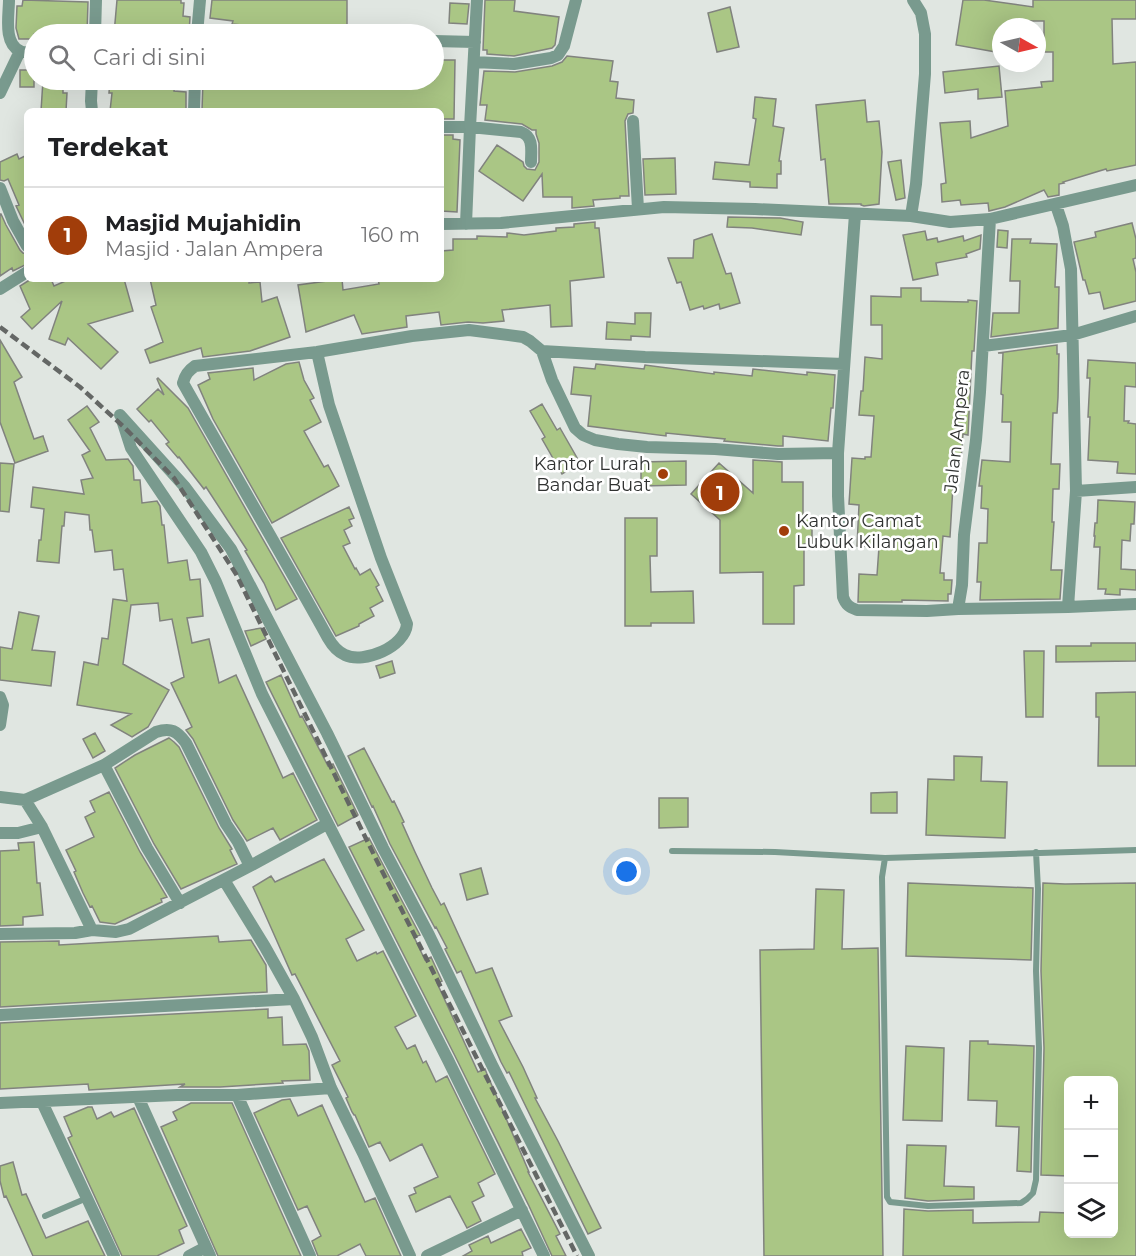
<!DOCTYPE html>
<html lang="id">
<head>
<meta charset="utf-8">
<style>
  body { margin:0; font-family:Montserrat,sans-serif; background:#f2f2f2; color:#202124 }
  .controls { position:absolute; right:18px; bottom:18px; display:grid; overflow:hidden; border-radius:9px; box-shadow:0 6px 24px #0002 }
  .controls button { width:54px; height:54px; display:grid; place-items:center; padding:0; border:0; border-bottom:2px solid #e0e0e0; background:#fff; color:#202124; font:30px sans-serif }
  .compass { position:absolute; left:992px; top:18px; width:54px; height:54px; border-radius:50%; background:#fff; box-shadow:0 6px 24px #0002; rotate:98deg }
  .you { position:absolute; left:627px; top:872px; width:21px; height:21px; margin:-15px; border:4px solid #fff; border-radius:50%; background:#1a73e8; box-shadow:0 0 0 9px #1a73e833 }
  .badge { display:grid; place-items:center; width:39px; height:39px; border-radius:50%; background:#a13d0a; color:#fff; font-size:20px; font-weight:700 }
  .pin { position:absolute; translate:-50% -50%; border:3px solid #fff; box-shadow:0 2px 6px #0006 }
  .list { margin:0; padding:0; list-style:none }
  h2 { display:flex; justify-content:space-between; align-items:center; height:78px; margin:0; padding:0 24px; font-size:26px }
  h2 small { font-size:20px; font-weight:400; color:#757577 }
  .list li { display:grid; grid-template-columns:39px 1fr auto; gap:18px; align-items:center; box-sizing:border-box; height:96px; padding:0 24px; border-top:2px solid #e0e0e0 }
  .list b { display:block; font-size:22px; white-space:nowrap }
  .list p { margin:0; font-size:20px; white-space:nowrap; color:#757577 }
  .list em { font-size:20px; font-style:normal; color:#757577 }
  .icon { flex:none; width:33px; height:33px; fill:none; stroke:currentColor; stroke-width:2; stroke-linecap:round; stroke-linejoin:round }
  .map { position:relative; flex:none; width:1136px; height:1256px; overflow:hidden }
  .search { position:absolute; background:#fff; box-shadow:0 6px 24px #0002; left:24px; top:24px; width:420px; height:66px; display:flex; align-items:center; gap:15px; box-sizing:border-box; padding:0 21px; border-radius:33px; color:#757577; font-size:22px }
  .panel { position:absolute; background:#fff; box-shadow:0 6px 24px #0002; left:24px; top:108px; width:420px; height:174px; border-radius:9px }
  .map>svg:first-child { display:block }
  .building { fill:#aac685; stroke:#81837e; stroke-width:1.5 }
  .lines { fill:none; stroke-linecap:round; stroke-linejoin:round }
  .service { stroke:#799a8e; stroke-width:6 }
  .minor { stroke:#799a8e; stroke-width:12 }
  .rail { stroke:#646765; stroke-width:4.5; stroke-dasharray:9 4.5; stroke-linecap:butt }
  .poi-dot { fill:#a13d0a; stroke:#fff; stroke-width:2 }
  .labels { text-anchor:middle; stroke-width:5; stroke-linejoin:round; paint-order:stroke }
  .street-label { font-size:18px; fill:#303231; stroke:#fff }
  .poi-label { font-size:18px; fill:#303231; stroke:#fff; text-anchor:end }
</style>
</head>
<body>
<div class="map">
<svg width="1136" height="1256" viewBox="0 0 1136 1256">
  <rect width="100%" height="100%" fill="#e0e6e1"/>
  <path class="building" d="M23 0 88 2 87 34H34V39H19L16 28 17 6H22Z
    M117 0H181V3H184L183 16 190 17 189 34 145 32V34H114Z
    M212 0H347V28L298 27 297 30 272 29V31L250 29 251 26 232 24 233 21 210 18Z
    M485 0H515L514 11 559 17 555 45 552 48 514 56 487 54V50H483Z
    M963 0H984L1033 7V0H1136V19H1112L1113 64 1136 62V165L1107 171 1106 169 1063 182 1064 183 1059 184V195L1048 197 1044 190 1005 207 989 211 988 203 961 205 960 200 942 202 941 184 946 183 940 123 970 121 971 138 1008 126 1005 91 1042 87 1041 82 1053 81V52H1044V21H1018V27H1001V47L995 46 996 52 956 45Z
    M450 3 469 4 467 24 449 23Z
    M730 7 739 47 717 52 708 13Z
    M567 56 613 61 610 81 618 82 616 98 634 100 633 113 628 114 625 121 629 196H620V198L593 200 594 206 572 208V197H543L542 174 523 201 479 171 497 145 523 162 524 166 527 169 535 170 539 162V143L536 134V130H532L522 124 485 120 487 105H480L484 71 515 72 552 66 562 62Z
    M434 60H455L454 119H441V111H202L203 80H434Z
    M999 66 1002 97 978 99V89L945 93 943 72Z
    M20 70H34V87H20Z
    M43 80H63V93H67L66 111H41Z
    M110 80H175L174 91 186 92V111H110L112 93H109Z
    M755 97 776 99 773 126 784 128 779 161H781V174H777V188L750 187V182L713 179 715 162 749 165 756 119 753 118Z
    M865 100 867 122 879 121 882 152 879 204 864 206 861 205V204H829L825 159 821 160 816 105Z
    M441 135H453V139L460 140 457 212 441 211Z
    M17 154 19 159 27 155V229L16 206 19 205 8 179 4 181 0 180V162Z
    M675 158 676 194 645 195 643 159Z
    M901 160 905 198 896 200 888 162Z
    M0 214H1L6 225 20 250 23 253 27 254V264L13 271 12 268 0 276Z
    M728 217 780 218 803 222 801 235 752 228 727 227Z
    M595 222V228H599L604 277 570 281 572 326 551 327 550 305 502 310 504 321 483 323 468 322 441 325 439 312 406 316 407 327 362 334 354 315 306 332 298 285 342 279 343 290 379 284 378 279H441V251L453 250V239H477V236L507 237V233L524 235 556 231V228L574 227V224Z
    M1132 223 1136 239V258L1133 259 1136 272V301L1104 309 1100 292 1089 294 1085 280H1083L1074 242 1096 237 1095 232Z
    M998 230 1008 231 1007 248 997 247Z
    M925 231 927 240 937 238 938 242 963 236 964 241 981 235 980 249 966 254 967 257 936 263 938 275 913 280 903 235Z
    M712 234 726 274 731 273 740 303 720 309 719 304 704 309 703 306 690 310 681 282 677 283 668 258H693L694 240Z
    M1012 239H1031L1030 243 1057 244 1055 287H1059L1058 328 991 337 993 313H1019L1020 281H1010Z
    M31 279H51L54 286 70 279H124L133 311 88 324 118 352 101 369 68 338 65 345 49 339 62 301 32 329 21 317 30 309 20 286Z
    M150 279H249V283L260 282 262 302 277 297 290 337 250 351 203 357 201 348 150 363 145 350 163 342 151 307 156 305Z
    M901 288H921V301L968 302V300L977 301 974 351H972L968 435 963 434 961 460H950L949 485H953L950 537 943 536 940 573H944V580H952L951 594H948V601L902 600V602H858L859 574 877 575 879 547 857 546 859 505 849 504 852 458 865 459V457H871L874 416 859 415 861 391H863L865 357 882 359V325H871V296L901 297Z
    M635 313H651L650 337 631 336V340L606 339 607 322 635 324Z
    M0 340 22 377 14 382 34 439 43 436 48 451 15 463 0 422Z
    M1057 345V354H1059L1058 397 1057 413H1053L1051 464H1060L1059 489H1053L1052 522H1054L1051 570H1062L1060 599 980 600 981 582H977L979 543H987L988 509 981 508 982 486H979L982 460 1010 462 1011 422H1002L1003 395 1001 394 1003 353H998Z
    M1088 360 1136 363V387L1125 386 1124 421H1129L1128 423 1136 424V474L1117 473 1118 462 1088 460 1090 417H1088L1090 378H1087Z
    M299 362 304 380 314 398 310 400 321 422 304 431 324 467 328 465 339 486 272 523 213 419 198 385 210 379 208 373 253 368 254 380 286 364Z
    M596 364 644 369 645 365 714 374V372L752 376 753 369 807 375V372L835 375 833 408H831L828 441 783 436V446H778L724 441 725 439 666 433V436L588 426 591 396 571 394 574 367 595 369Z
    M158 378 188 408 297 599 276 610 264 583 245 551 247 550 206 487 204 489 179 457 178 458 166 444 169 442 151 420 149 422 137 409 158 389 164 395 157 379Z
    M542 404 557 430 560 428 580 463 562 474 542 439 545 437 530 411Z
    M87 406 99 422 90 428 106 460 128 459 133 466 134 480H140L142 503 157 501 160 506 162 525H164L168 563 187 560 190 580 200 579 203 616 187 618 192 643 209 639 219 683 236 675 283 778 293 773 317 820 280 840 273 828 247 841 233 820 193 739 186 730 192 727 171 683 184 677 172 619 160 621 158 603 131 605 123 664 169 690 148 727 132 737 111 725 131 714 77 705 84 662 98 665 102 638 108 639 113 599 127 601 123 569 114 570 112 550 95 552 92 530H90L89 515 65 512 64 526H62L59 563 37 561 39 540H41L44 509 31 507 33 487 84 494 81 480 93 478 82 455 90 451 68 420Z
    M753 460 782 462V482H803V518H812V543L804 544V585L794 586V624H763V572L720 573V520L691 494 719 463 753 493Z
    M686 461V485L641 486V462Z
    M0 463 14 464 9 512 0 511Z
    M1098 500 1135 502 1134 524H1131L1130 541 1122 540 1121 569 1136 570V590L1120 589V595L1105 594 1106 589H1098L1100 547H1094L1095 536H1094L1095 523H1097Z
    M349 507 354 518 349 520 352 526 344 530 350 543 343 546 355 569 356 568 360 575 370 569 379 585 376 587 383 601 370 608 374 616 359 624V626L336 636 281 538Z
    M625 518H657V556H650L651 592 693 591 694 623H651V626H625Z
    M19 612 39 616 32 650 55 652 51 686 0 680V647L12 649Z
    M261 628 266 639 251 646 245 631Z
    M1091 643H1136V661L1056 662V646H1091Z
    M1024 651H1044L1043 717H1026Z
    M392 661 395 673 380 678 376 666Z
    M281 675 300 717 302 716 328 766 333 764 358 815 338 826 266 682Z
    M1136 692V766H1098L1099 717H1096V693Z
    M95 733 105 751 93 758 83 739Z
    M169 738 174 742 179 747 219 828 232 849 230 850 237 864 181 889 154 844 115 768 135 755Z
    M364 748 392 802 394 801 404 822 402 823 415 852 432 888 441 905 444 903 476 973 492 968 512 1016 499 1021 523 1067 537 1098H535L558 1141 601 1228 588 1234 509 1072 507 1073 501 1062 461 971 457 973 445 949 447 948 436 927 435 928 390 844 373 806 372 807 348 756Z
    M954 756 982 757 981 781 1007 782 1005 838 926 835 928 779 954 780Z
    M109 792 140 852 167 897 161 899 162 902 115 924 100 922 92 906 90 907 83 893 74 872 76 871 66 850 94 837 85 817 95 812 90 801Z
    M897 792V813H871V793Z
    M659 798H688V827L659 828Z
    M369 838 420 935 414 937 425 960 431 957 442 981 437 983 478 1072 485 1069 487 1074 529 1172H528L560 1234 556 1236 566 1256H552L529 1206 455 1056 349 847Z
    M34 842 37 883H40L43 915 23 917V925L0 926V851L19 850 18 843Z
    M324 859 364 930 346 939 357 961 376 952 377 954 383 951 416 1016 395 1027 407 1049 415 1045 423 1063 426 1061 436 1082 447 1076 495 1174 478 1183 484 1196 472 1202 481 1221 467 1228 450 1196 416 1212 409 1196 416 1193 414 1188 438 1177 422 1144 390 1161 380 1142 369 1147 355 1115H354L352 1112 346 1098 348 1097 332 1065 340 1061 295 974 292 975 253 887 271 876 275 882Z
    M481 868 488 894 467 900 460 874Z
    M908 883 1033 888 1031 960 906 956Z
    M1043 883 1065 884 1136 883V1256H903L904 1209 928 1211 973 1210V1223L1039 1222 1040 1212 1068 1213V1233H1113V1080H1068V1176L1041 1175 1044 1048 1041 971Z
    M816 889 844 890 842 949 878 948 883 1256H764L760 950 814 949Z
    M218 936 219 942 251 940 266 965 267 992 0 1007V942L59 941V945Z
    M268 1009V1018L282 1017 283 1045 306 1044 309 1051 310 1080 282 1081 283 1083 220 1087H180L185 1084 89 1090 88 1084 0 1089V1023Z
    M970 1041H988V1044L1034 1046 1031 1172 1017 1171 1019 1127 996 1126 997 1101 968 1100Z
    M906 1046 944 1048 942 1121 903 1120Z
    M290 1099 298 1116 322 1105 365 1202 375 1198 401 1256H366L360 1244 337 1256H318L312 1241 321 1236 307 1206 298 1210 254 1113 282 1100Z
    M191 1103H232L301 1256H218L161 1127 177 1120 173 1112Z
    M88 1107H92L97 1119 111 1112 114 1117 134 1108 187 1226 179 1230 184 1243 157 1256H122L68 1138 72 1136 64 1117Z
    M907 1145 946 1146 944 1186 974 1187V1199L928 1201 905 1198Z
    M13 1162 22 1195 26 1194 46 1238 88 1221 105 1256H33L6 1196 4 1197 0 1181V1166Z
    M521 1229 531 1248 522 1252 523 1256H463L472 1251 469 1245 488 1236 491 1243Z"/>
  <g class="lines">
    <path class="service" d="M672 851 775 852 885 858 1136 850
      M885 858 882 877 887 1197 890 1202 928 1206 1021 1203 1027 1199 1033 1193 1036 1180 1039 1048 1036 971 1038 889 1036 852
      M45 1216 87 1198"/>
    <path class="minor" d="M9 0C9 15 3 43 20 51 23 53 30 52 34 52
      M95 34 96 0
      M197 34 200 0
      M434 41 475 42
      M474 62 514 64 551 58 558 55 564 46 576 0
      M0 93 20 51
      M92 111 91 101 92 80
      M194 111 195 80
      M633 121 638 209
      M441 127H470L521 132C534 137 531 150 531 162
      M0 188 13 221 27 246
      M1056 205 1063 226 1071 269 1076 491 1068 607 1136 604
      M855 214 838 453V496L843 597C846 605 849 607 857 610L927 611 958 609 962 585 964 535 976 440 980 392 990 219
      M911 216 916 184 925 74V34L921 13 913 0
      M441 224 501 223 664 207 755 209 911 216 950 222 990 219 1136 185
      M466 224 470 127 477 0
      M0 289 27 272
      M983 346 1072 335 1136 316
      M542 351 552 380 575 428 583 435 595 440 618 444 647 447 715 449 778 454 838 453
      M317 352 329 405 381 558 407 624C405 647 364 664 345 655 338 652 332 645 328 638 281 553 231 468 183 383 185 375 188 371 195 366L317 352 412 336 469 330 523 337 530 341 542 351 645 357 844 364
      M120 415 185 487 231 549 327 733 383 848 429 935 492 1065 589 1256
      M122 420 131 448 201 552 216 582 262 694 448 1060 544 1256
      M1076 491 1136 487
      M958 609 1068 607
      M0 697 3 705 0 725
      M104 765 147 848 180 903
      M0 797 25 800 104 765 156 732C171 727 177 731 186 743L226 824 238 842 250 866 327 824
      M42 827 92 930 116 932 129 929 250 866
      M0 833H18L42 827 25 800
      M224 880 265 947 294 999 312 1037 331 1088 363 1153 410 1256
      M0 934 75 933 92 930
      M0 1015 294 999
      M237 1095 310 1256
      M138 1097 210 1256
      M42 1102 114 1256
      M0 1103 177 1095H237L331 1088
      M189 1256 206 1247
      M427 1256 522 1210"/>
    <path class="rail" d="M0 327 80 387 125 428 174 478 236 574 378 863 577 1256"/>
  </g>
  <g class="poi-dot">
    <circle cx="663" cy="474" r="6"/>
    <circle cx="784" cy="531" r="6"/>
  </g>
  <g class="labels">
    <g class="street-label">
      <text transform="translate(957 431) rotate(-84)" y="6">Jalan Ampera</text>
    </g>
    <g class="poi-label">
      <text x="651" y="470">Kantor Lurah<tspan x="651" dy="21">Bandar Buat</tspan></text>
      <text x="796" y="527" text-anchor="start">Kantor Camat<tspan x="796" dy="21">Lubuk Kilangan</tspan></text>
    </g>
  </g>
</svg>
<div class="controls">
<button>+</button>
<button>−</button>
<button><svg class="icon" aria-label="layers" viewBox="0 0 24 24"><path d="M12 4l9 5-9 5-9-5zM3 14l9 5 9-5"/></svg></button>
</div>
<svg class="compass" viewBox="-18 -18 36 36"><path d="M0-13l5 13h-10z" fill="#e53935"/><path d="M0 13l5-13h-10z" fill="#757577"/></svg>
<div class="you"></div>
<div class="pin badge" style="left:720px;top:492px">1</div>
<div class="search"><svg class="icon" aria-label="search" viewBox="0 0 24 24"><circle cx="10" cy="10" r="6"/><path d="M15 15l6 6"/></svg>Cari di sini</div>
<section class="panel">
<h2>Terdekat<small></small></h2>
<ul class="list">
<li><span class="badge">1</span><div><b>Masjid Mujahidin</b><p>Masjid · Jalan Ampera</p></div><em>160 m</em></li>
</ul>
</section>
</div>
</body>
</html>
